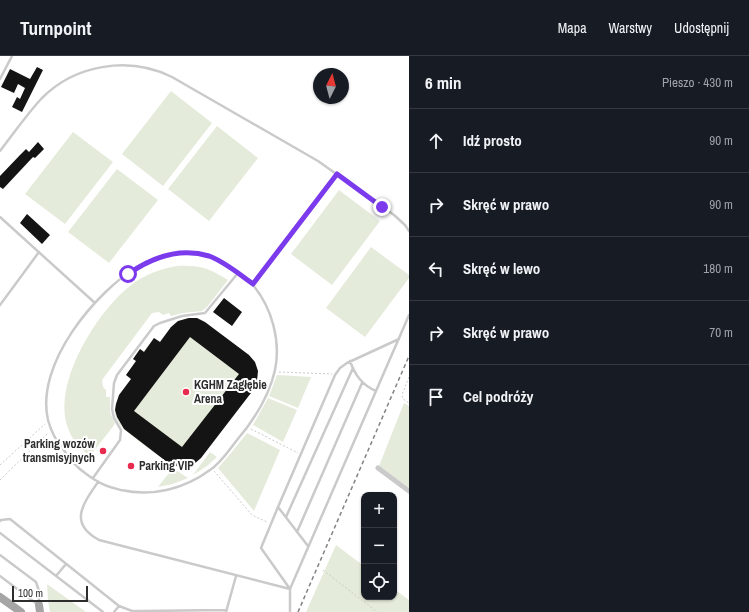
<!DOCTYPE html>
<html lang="pl">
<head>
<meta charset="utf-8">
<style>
  body { margin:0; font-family:"Archivo Narrow",sans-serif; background:#242831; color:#f1f3f6 }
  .controls { position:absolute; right:12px; bottom:12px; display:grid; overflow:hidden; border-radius:8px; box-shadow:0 1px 3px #0004 }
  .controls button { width:36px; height:36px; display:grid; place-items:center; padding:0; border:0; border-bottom:1px solid #363941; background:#171b24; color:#f1f3f6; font:20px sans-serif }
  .compass { position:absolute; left:313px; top:12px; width:36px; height:36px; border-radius:50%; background:#171b24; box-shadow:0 1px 3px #0004; rotate:6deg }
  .scale { position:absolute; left:12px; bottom:10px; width:76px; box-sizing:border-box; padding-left:4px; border:2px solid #2d2d2d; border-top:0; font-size:11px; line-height:14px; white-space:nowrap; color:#2d2d2d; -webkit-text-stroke:3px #fff; paint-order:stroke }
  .stop { position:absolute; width:12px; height:12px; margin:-9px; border:3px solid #7c3aed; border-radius:50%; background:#fff }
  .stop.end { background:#7c3aed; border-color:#fff; box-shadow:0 1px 4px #0008 }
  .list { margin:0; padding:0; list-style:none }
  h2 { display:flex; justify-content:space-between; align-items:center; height:52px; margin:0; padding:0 16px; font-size:17px }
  h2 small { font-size:13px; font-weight:400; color:#9ea1a6 }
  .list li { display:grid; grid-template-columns:26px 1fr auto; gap:12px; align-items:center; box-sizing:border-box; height:64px; padding:0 16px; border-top:1px solid #363941 }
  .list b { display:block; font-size:15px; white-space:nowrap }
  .list em { font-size:13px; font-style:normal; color:#9ea1a6 }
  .icon { flex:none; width:22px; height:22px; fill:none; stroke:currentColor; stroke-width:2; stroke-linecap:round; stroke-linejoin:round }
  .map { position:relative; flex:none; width:409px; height:556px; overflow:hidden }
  header { display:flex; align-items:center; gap:24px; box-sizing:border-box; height:56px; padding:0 20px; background:#171b24; border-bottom:1px solid #363941 }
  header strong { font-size:19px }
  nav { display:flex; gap:22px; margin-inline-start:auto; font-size:14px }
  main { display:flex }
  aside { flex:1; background:#171b24 }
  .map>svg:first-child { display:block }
  .green { fill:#e5ebda }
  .building { fill:#141414; fill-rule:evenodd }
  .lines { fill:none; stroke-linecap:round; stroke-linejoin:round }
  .path { stroke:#cacaca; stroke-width:1; stroke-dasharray:2 2; stroke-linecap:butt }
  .service { stroke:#cacaca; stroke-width:2.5 }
  .minor { stroke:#cacaca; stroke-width:5 }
  .primary { stroke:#a5a5a5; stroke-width:8 }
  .rail { stroke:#828282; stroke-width:1.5; stroke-dasharray:4 3; stroke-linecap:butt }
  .route { stroke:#7c3aed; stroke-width:5 }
  .poi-dot { fill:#e92a4f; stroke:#fff; stroke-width:1.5 }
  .labels { text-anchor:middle; stroke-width:4; stroke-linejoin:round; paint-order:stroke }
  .poi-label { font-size:12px; font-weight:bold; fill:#2d2d2d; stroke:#fff; text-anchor:start }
</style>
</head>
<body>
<header>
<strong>Turnpoint</strong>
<nav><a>Mapa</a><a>Warstwy</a><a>Udostępnij</a></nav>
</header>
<main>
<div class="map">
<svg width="409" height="556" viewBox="0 0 409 556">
  <rect width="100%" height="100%" fill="#fff"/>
  <path class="green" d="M171 35 212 67 163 130 122 98Z
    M217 70 258 102 209 165 168 133Z
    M73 76 113 106 65 168 25 138Z
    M117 113 158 144 109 207 68 176Z
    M339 134 380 165 332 229 291 198Z
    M371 191 409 219V222L365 281 326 252Z
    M177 210C201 209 208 212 228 224L207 251 202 255 183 257 171 260 169 257 163 259 159 256 152 257 102 324 103 331 106 334V341H110V356L115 368 90 400C79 392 71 383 67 369 53 327 97 255 130 230 143 219 160 213 177 210Z
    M187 262H197L255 306C259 317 258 323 254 333L201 402C194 408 186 413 176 410 168 408 130 379 123 372 119 368 115 362 115 356 114 343 124 333 131 323L126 319 136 305 133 303 140 293 144 295 154 282 160 286C169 274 173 266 187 262Z
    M277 319 311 321 298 352 269 340Z
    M268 342 297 354 283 386 253 369Z
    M404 347 409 350V432L379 410Z
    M247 377 280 394 254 455 218 412 231 397Z
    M210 396 217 401 207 410 193 419Z
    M173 412 188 422 173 428 158 431Z
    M336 489 364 510V541H394V533L409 544V556H306Z
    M47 528 86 556H50L48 545Z"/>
  <path class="building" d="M37 11 43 14 22 56 12 51 17 41 20 43 25 32 18 28 14 37 1 31 10 13 30 23Z
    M38 86 44 93 35 102 33 101 3 133 0 131V120L20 99 26 93 29 96Z
    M27 158 50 179 42 188 20 167Z
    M224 242 242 256 232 270 213 256Z
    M189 262H197L205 266 249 299 255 306 258 315 257 325 254 333 201 402 194 408 185 411 176 410 167 406 124 373 117 361 115 354 116 348 119 339 131 323 126 319 136 305 133 303 140 293 144 296 154 282 160 286 171 271 178 265ZM190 281 239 318 182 391 134 355Z"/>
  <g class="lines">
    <path class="path" d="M279 316 332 318
      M409 321 402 339 403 343 409 347
      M251 373 298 397
      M0 409 45 368
      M214 415 252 459 267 466
      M0 424 48 377
      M323 514 377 556"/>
    <path class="service" d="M0 23 12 0
      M0 95C14 77 27 58 42 42 76 8 129 0 172 21L318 105 394 159 405 169 409 175
      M0 161 95 247
      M189 197C195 198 201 198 207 200 219 203 245 219 253 229 272 252 281 285 275 314 269 341 254 364 237 384 229 394 221 407 210 414 184 433 153 441 121 434 113 432 104 430 97 425 93 423 89 420 85 417 76 411 69 402 63 393 56 385 51 375 48 364 35 308 95 236 140 209 156 201 172 198 189 197Z
      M253 228 337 118
      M0 249 39 196
      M350 305C355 319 362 329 376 335
      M93 422 120 384 121 374 114 362 112 353 114 327 117 319 154 270 160 267 182 260 205 257 238 217
      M98 426C83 448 68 467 99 484L290 533 261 492 278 451 335 319 340 312 347 307 399 283
      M278 451 308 490
      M286 461 353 312
      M0 465 1 464 10 463 119 550 132 555H140L227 554
      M297 476 362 327
      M0 477 103 556
      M0 499 36 526 39 535V547
      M0 520 37 548
      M56 520 66 508
      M114 556 119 550
      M226 556 236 520
      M290 556V533L409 259"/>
    <path class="minor" d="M378 412 409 435"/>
    <path class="primary" d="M0 541 21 556
      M39 549 40 556"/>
    <path class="rail" d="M298 556 409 300"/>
  </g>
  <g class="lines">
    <path class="route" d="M128 218C151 202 180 191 209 200 225 206 239 218 253 228L337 118 382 151"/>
  </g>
  <g class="poi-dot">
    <circle cx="186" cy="336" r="4"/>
    <circle cx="103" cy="395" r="4"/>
    <circle cx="131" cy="410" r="4"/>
  </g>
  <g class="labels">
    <g class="poi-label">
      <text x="194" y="333">KGHM Zagłębie<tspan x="194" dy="14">Arena</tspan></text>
      <text x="95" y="392" text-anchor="end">Parking wozów<tspan x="95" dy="14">transmisyjnych</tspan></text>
      <text x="139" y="414">Parking VIP</text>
    </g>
  </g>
</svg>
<div class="controls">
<button>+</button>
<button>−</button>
<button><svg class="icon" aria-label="locate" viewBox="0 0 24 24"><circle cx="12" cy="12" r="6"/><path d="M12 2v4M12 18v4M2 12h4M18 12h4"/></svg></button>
</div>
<svg class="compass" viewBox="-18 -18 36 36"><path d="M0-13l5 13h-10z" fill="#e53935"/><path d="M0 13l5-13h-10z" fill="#9ea1a6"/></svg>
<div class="scale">100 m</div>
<div class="stop" style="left:128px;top:218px"></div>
<div class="stop end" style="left:382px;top:151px"></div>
</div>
<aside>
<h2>6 min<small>Pieszo · 430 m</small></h2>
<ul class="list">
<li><svg class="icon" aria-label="ahead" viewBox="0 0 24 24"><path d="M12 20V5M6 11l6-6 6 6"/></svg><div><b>Idź prosto</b></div><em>90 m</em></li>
<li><svg class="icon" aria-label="right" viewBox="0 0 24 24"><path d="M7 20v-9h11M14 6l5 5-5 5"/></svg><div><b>Skręć w prawo</b></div><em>90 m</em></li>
<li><svg class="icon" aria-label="left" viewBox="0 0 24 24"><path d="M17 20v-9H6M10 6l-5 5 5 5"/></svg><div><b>Skręć w lewo</b></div><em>180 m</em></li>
<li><svg class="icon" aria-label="right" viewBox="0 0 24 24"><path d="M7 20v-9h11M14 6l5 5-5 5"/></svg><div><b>Skręć w prawo</b></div><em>70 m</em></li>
<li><svg class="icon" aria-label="arrive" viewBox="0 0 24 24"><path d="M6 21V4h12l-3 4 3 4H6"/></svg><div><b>Cel podróży</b></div></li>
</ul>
</aside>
</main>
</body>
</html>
